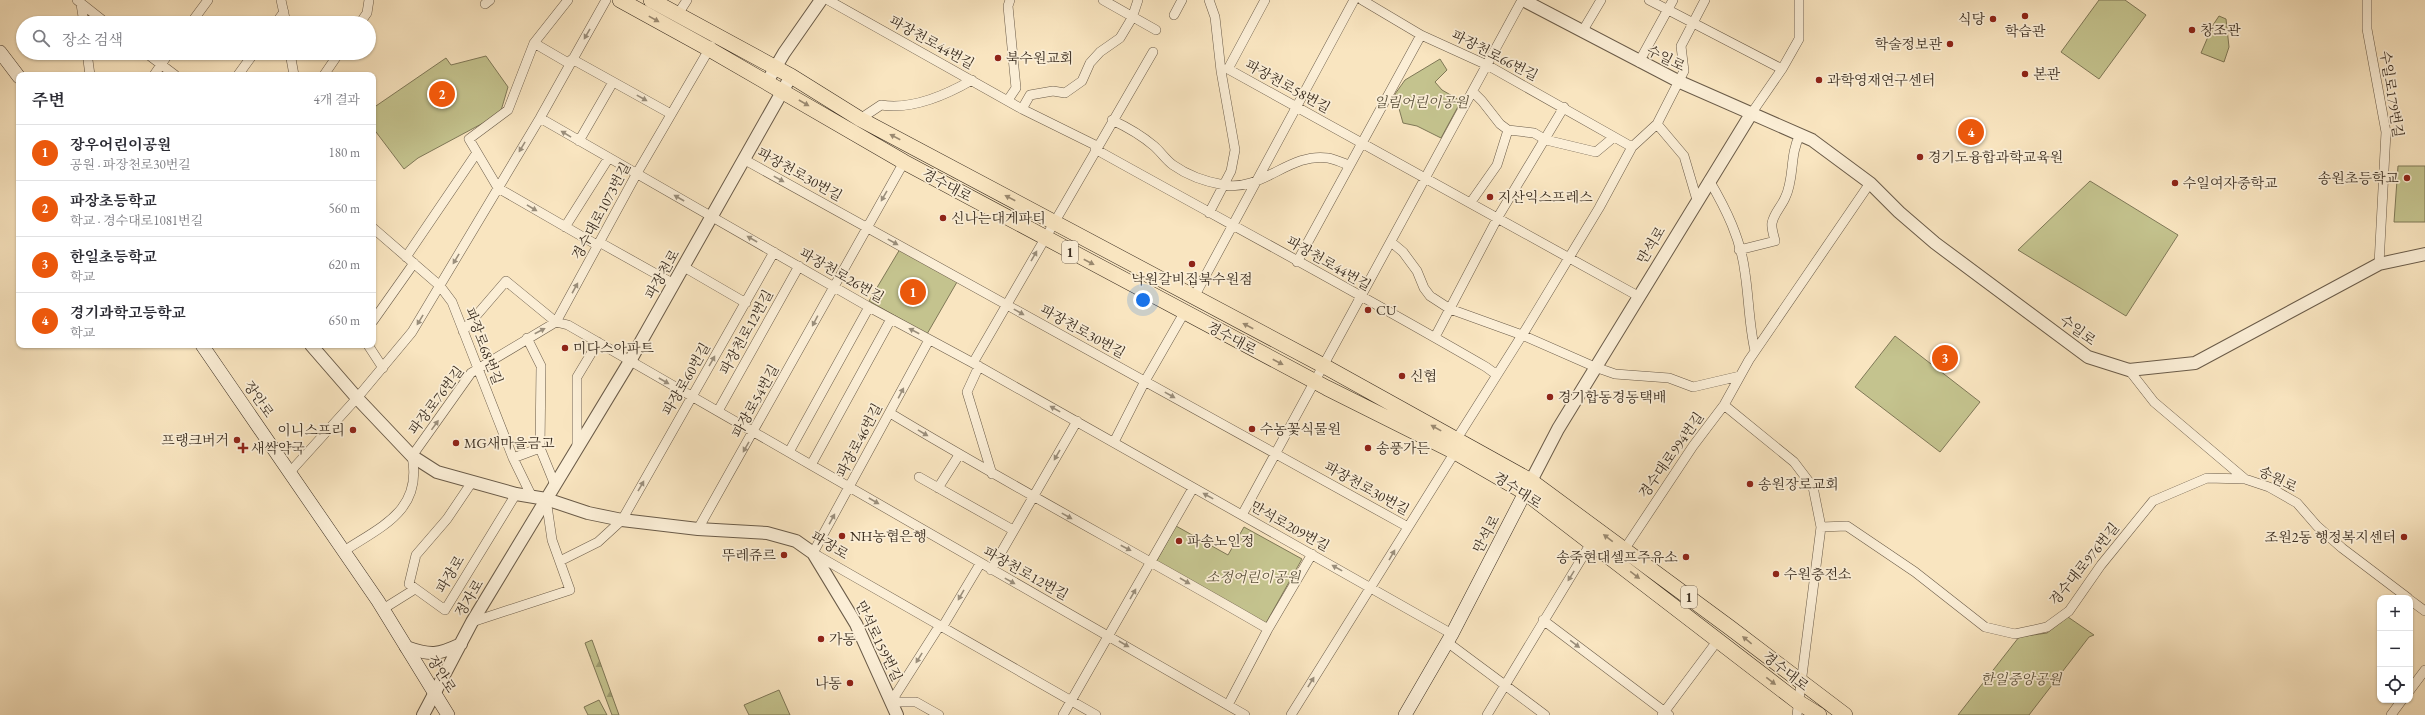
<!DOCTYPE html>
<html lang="ko">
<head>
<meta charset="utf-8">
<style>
  body { margin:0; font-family:"EB Garamond","Noto Serif KR",serif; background:#f2f2f3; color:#2b2b33 }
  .controls { position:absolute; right:12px; bottom:12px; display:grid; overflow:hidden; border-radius:8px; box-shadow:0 1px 3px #0004 }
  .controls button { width:36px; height:36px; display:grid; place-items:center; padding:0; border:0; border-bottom:1px solid #e1e1e2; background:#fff; color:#2b2b33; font:20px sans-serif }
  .you { position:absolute; left:1143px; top:300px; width:14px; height:14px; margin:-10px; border:3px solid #fff; border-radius:50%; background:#1a73e8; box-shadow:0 0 0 6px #1a73e833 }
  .badge { display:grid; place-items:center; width:26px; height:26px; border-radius:50%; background:#ea580c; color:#fff; font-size:13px; font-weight:700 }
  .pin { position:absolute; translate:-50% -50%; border:2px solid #fff; box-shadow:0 1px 4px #0006 }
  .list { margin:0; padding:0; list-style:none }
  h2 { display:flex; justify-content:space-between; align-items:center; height:52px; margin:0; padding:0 16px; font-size:17px }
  h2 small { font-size:13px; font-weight:400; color:#7c7c81 }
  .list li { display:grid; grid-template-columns:26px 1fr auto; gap:12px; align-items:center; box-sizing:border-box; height:56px; padding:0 16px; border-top:1px solid #e1e1e2 }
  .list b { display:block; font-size:15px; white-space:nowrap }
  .list p { margin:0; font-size:13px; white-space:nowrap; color:#7c7c81 }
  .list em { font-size:13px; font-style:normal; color:#7c7c81 }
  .icon { flex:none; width:22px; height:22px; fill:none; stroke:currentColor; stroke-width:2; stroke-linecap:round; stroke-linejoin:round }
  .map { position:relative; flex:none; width:2425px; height:715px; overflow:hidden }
  .search { position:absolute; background:#fff; box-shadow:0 1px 3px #0004; left:16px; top:16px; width:360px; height:44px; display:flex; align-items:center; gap:10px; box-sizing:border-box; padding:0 14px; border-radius:22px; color:#7c7c81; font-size:15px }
  .panel { position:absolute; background:#fff; box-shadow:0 1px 3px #0004; left:16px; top:72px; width:360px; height:276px; border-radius:8px }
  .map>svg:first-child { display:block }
  .green { fill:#c4c38e; stroke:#7f7857 }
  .forest { fill:url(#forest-firs); stroke:#7f7857 }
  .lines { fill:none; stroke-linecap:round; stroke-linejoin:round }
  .minor-casing { stroke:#6a5b48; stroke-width:10 }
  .tertiary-casing { stroke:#6a5b48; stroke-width:14 }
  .secondary-casing { stroke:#3a2d20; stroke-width:14 }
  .primary-casing { stroke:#3a2d20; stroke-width:16 }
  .minor { stroke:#fbeed6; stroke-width:9 }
  .tertiary { stroke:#fbeed6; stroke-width:12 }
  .secondary { stroke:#fbeed6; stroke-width:13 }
  .primary { stroke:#f9e5c0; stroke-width:15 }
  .oneway { fill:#9a8970 }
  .oneway2 { fill:#9a8e7b }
  .poi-dot { fill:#8f2418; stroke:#fbeed6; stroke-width:1.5 }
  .labels { text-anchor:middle; stroke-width:3.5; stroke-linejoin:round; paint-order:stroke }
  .shield { fill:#fbeed6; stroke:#746757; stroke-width:1 }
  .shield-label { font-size:13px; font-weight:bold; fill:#3a2d20 }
  .poi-label { font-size:14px; fill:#3a2d20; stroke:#fbeed6; text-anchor:start }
  .street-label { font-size:14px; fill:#3a2d20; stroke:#fbeed6 }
  .park-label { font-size:14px; font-style:italic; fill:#5c523c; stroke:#fbeed6 }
</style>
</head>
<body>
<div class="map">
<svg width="2425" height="715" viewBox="0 0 2425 715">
  <defs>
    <pattern id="forest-firs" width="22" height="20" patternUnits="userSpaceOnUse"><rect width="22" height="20" fill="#c4c38e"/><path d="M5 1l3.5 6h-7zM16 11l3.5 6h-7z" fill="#a09f74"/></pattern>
  </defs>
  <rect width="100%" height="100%" fill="#f9e5c0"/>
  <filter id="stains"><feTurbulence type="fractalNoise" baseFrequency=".005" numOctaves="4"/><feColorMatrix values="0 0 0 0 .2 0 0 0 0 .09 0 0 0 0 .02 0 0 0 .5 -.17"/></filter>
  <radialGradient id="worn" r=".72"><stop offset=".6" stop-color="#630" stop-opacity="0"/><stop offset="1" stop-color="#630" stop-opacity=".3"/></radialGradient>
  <path class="green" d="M2099 0H2125L2146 15 2099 79 2061 52Z
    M2219 16 2226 19 2229 47 2224 62 2201 53 2213 25Z
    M486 56 508 87 500 114 418 158 404 169 373 128V108L446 58 451 65Z
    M1440 59 1447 70 1435 82 1442 90 1461 101 1441 138 1417 126 1403 123 1395 94 1405 80Z
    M2398 166H2425V222H2394Z
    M2090 181 2178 235 2126 316 2018 250Z
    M900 249 957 282 927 334 869 301Z
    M1895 336 1980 402 1940 452 1855 387Z
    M1176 526 1228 555 1244 527 1302 559 1266 623 1156 562Z
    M2068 617 2094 635 2089 637 2029 715H1958L2019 637 2047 633Z
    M779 690 790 715H749L744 705Z
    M599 700 607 715H588L584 707Z"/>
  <path class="forest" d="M592 640 619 715H612L585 643Z"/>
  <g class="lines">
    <defs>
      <path id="minor" d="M77 0 106 23
        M281 0 286 23
        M568 0 534 43 508 110 469 139 498 188 597 245
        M828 0 1022 109 1097 146
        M1103 0 1156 30
        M1209 0 1215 17 1221 71 1235 150 1231 171 1209 213
        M1265 0 1228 69 1638 296
        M1362 0 1421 35 1487 65 1632 147
        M1649 0 1782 69
        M2367 0V29L2386 132 2379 264
        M81 4 84 23
        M485 4 490 0
        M678 14 687 0
        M1174 15 1182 0
        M191 23 208 0
        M276 23 284 12
        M360 23 367 13 369 0
        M1582 32 1601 0
        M534 43 570 64
        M87 53 90 75
        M146 53 175 75
        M290 53 294 75
        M572 59 671 114
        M1639 62 1673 0
        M154 75 169 53
        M238 75 254 53
        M324 75 339 53
        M1473 92 1482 101 1500 124 1508 130 1534 133 1546 140 1596 152 1614 137
        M1008 100 1016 88 1008 6 1010 0
        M1022 109 1030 95 1053 91 1065 93 1082 81 1090 63 1100 52 1120 38 1132 18 1138 0
        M1751 114 1782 69 1799 39V0
        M540 118 869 307 973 363 1452 634
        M860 119 881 105C911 110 946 95 972 80
        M1112 120C1127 127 1141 135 1154 146 1160 151 1166 160 1173 165 1187 175 1207 182 1224 185 1262 192 1290 152 1328 158 1335 159 1342 163 1349 165
        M1657 124 1684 156 1697 200
        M579 141 613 82
        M1095 149C1226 222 1357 292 1486 367L1497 375
        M745 160 1408 527
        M1709 180C1726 209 1741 239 1745 273 1749 299 1749 325 1755 351
        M1471 202 1497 165 1508 130
        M565 227 608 159
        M373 228 440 286 452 302 513 458 532 497
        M599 242 674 284
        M1391 242 1403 252 1417 271 1424 288 1430 296 1450 309 1522 335 1595 367 1615 374 1669 378 1693 387 1740 376
        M1739 250 1775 241C1774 236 1771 228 1772 223 1774 213 1781 207 1785 198 1795 178 1789 155 1800 135
        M406 257 476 154
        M1297 262 1421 35
        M684 267 746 303
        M1194 297 1354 0
        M373 321 414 263
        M556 322 637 173 711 46
        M463 331 506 281 556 322 568 325 1245 715
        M1435 337 1498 217 1564 107
        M527 338 541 366 540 448 555 485
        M929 340 813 553 1096 715
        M368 345 383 368
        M973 363 1153 52
        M979 366 967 392 992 474
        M2129 370 2154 402 2245 479
        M1724 405 1794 462 1813 487 1821 527 1797 715
        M718 411 799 266
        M890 413C1014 488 1143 556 1268 629
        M1456 440 1526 329 1599 208 1632 147 1657 124 1684 71 1681 46 1705 0
        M1114 442 1145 381 1184 313
        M577 449V377L598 342
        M789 452 869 307
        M513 458 540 448
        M811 465 891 319
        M290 472 357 398 412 332 540 118 606 0
        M919 477 1013 530
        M472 482 447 519 416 555 409 584 445 610 516 494
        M938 488 959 455
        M1242 515 1522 0
        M1821 527 1847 526 1915 572 1985 627 2015 634 2047 627 2069 611 2101 565 2153 501 2207 478 2245 479 2269 487 2297 503 2317 526 2342 548 2408 598
        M698 529 904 162
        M1624 550 1693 446 1724 405 1749 360 1870 183
        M344 551C382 526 423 510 412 456L471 373 556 322
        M560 561 598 542 622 520 774 252
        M991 570 1077 421
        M2410 600 2425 611
        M383 609 415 589
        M1543 620 1669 715
        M472 622 570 590 552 540 546 499
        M943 626 980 564
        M1447 642 1545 715
        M2410 690 2425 670
        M891 702 940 625
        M891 702H916L939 715
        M1228 705 1268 629 1312 554
        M1063 715 1193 488
        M1291 715 1455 452
        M1487 715 1591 543
        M1662 715 1718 640
        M2391 715 2402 700"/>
      <path id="tertiary" d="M1523 0 1680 82 1812 140 1870 183 1899 212 1935 243 2088 357 2129 370 2195 363 2379 264 2425 254
        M767 82 784 53 821 0
        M311 345 357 398 412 456 437 472 516 494 546 499 588 513 622 520 698 529 767 533 796 541 813 553 856 624 897 715
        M1531 481 1558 429 1751 114
        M406 647C431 656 438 655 461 644
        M423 715 472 622 630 361 791 76"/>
      <path id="secondary" d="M0 52 19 77
        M202 345 378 601 448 715
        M1405 715 1452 634 1530 483"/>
      <path id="primary" d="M620 0 709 49 904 162 1327 388 1455 452 1526 493 1798 702 1819 715
        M651 0 791 76 860 119 1324 366 1531 481 1729 627 1845 715"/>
    </defs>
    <use href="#minor" class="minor-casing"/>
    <use href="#tertiary" class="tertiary-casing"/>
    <use href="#secondary" class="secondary-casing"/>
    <use href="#primary" class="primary-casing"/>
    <use href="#minor" class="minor"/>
    <use href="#tertiary" class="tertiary"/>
    <use href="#secondary" class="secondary"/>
    <use href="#primary" class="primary"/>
  </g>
  <defs><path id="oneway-solid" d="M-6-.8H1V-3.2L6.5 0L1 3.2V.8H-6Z"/></defs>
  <g class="oneway">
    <use href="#oneway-solid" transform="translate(654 19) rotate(29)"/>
    <use href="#oneway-solid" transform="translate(804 103) rotate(30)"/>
    <use href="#oneway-solid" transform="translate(895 137) rotate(-152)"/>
    <use href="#oneway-solid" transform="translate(1010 198) rotate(-152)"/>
    <use href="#oneway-solid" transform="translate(1089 262) rotate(28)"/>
    <use href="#oneway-solid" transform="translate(1248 326) rotate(-152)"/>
    <use href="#oneway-solid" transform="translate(1278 362) rotate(28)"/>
    <use href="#oneway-solid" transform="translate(1436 428) rotate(-151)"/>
    <use href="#oneway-solid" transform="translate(1608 538) rotate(-143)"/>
    <use href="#oneway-solid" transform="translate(1635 575) rotate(37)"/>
    <use href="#oneway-solid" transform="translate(1747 640) rotate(-141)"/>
    <use href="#oneway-solid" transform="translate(1771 681) rotate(38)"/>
  </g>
  <g class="oneway2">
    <use href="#oneway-solid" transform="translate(587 34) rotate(120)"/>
    <use href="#oneway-solid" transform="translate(642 98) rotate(29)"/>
    <use href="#oneway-solid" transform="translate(566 134) rotate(-149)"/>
    <use href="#oneway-solid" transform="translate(522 147) rotate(121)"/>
    <use href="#oneway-solid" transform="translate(779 179) rotate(29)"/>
    <use href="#oneway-solid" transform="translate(884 196) rotate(120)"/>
    <use href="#oneway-solid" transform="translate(679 198) rotate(-150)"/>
    <use href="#oneway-solid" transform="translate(532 208) rotate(31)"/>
    <use href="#oneway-solid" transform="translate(752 239) rotate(-150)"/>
    <use href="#oneway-solid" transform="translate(893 242) rotate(29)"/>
    <use href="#oneway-solid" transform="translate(1034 256) rotate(-60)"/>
    <use href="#oneway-solid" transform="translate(456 259) rotate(121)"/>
    <use href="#oneway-solid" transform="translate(575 288) rotate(-61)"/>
    <use href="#oneway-solid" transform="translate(1019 312) rotate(29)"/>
    <use href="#oneway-solid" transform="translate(420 320) rotate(121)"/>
    <use href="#oneway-solid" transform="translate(815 321) rotate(118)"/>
    <use href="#oneway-solid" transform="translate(540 331) rotate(-28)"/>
    <use href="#oneway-solid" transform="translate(914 331) rotate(-152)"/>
    <use href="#oneway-solid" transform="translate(712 361) rotate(-60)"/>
    <use href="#oneway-solid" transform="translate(664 381) rotate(30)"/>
    <use href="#oneway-solid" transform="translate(901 393) rotate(-62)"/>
    <use href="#oneway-solid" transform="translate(1170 395) rotate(29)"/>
    <use href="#oneway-solid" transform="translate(1055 409) rotate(-151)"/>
    <use href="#oneway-solid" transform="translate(435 425) rotate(-54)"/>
    <use href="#oneway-solid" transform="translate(923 433) rotate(31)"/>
    <use href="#oneway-solid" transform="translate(746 447) rotate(120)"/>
    <use href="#oneway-solid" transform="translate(1057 455) rotate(120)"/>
    <use href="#oneway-solid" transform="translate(641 486) rotate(-60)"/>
    <use href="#oneway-solid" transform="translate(1208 496) rotate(-151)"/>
    <use href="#oneway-solid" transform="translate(874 501) rotate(30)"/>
    <use href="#oneway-solid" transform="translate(1067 516) rotate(29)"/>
    <use href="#oneway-solid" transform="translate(832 519) rotate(-61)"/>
    <use href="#oneway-solid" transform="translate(1126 548) rotate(28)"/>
    <use href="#oneway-solid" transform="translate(1392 555) rotate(-60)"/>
    <use href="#oneway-solid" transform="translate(1337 568) rotate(-151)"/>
    <use href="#oneway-solid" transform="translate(1571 576) rotate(122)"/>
    <use href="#oneway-solid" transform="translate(1010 581) rotate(29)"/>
    <use href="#oneway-solid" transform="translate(1185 581) rotate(30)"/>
    <use href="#oneway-solid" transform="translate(1133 594) rotate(-60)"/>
    <use href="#oneway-solid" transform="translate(961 595) rotate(120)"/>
    <use href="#oneway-solid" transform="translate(1124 644) rotate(30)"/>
    <use href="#oneway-solid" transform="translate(1575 644) rotate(37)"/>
    <use href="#oneway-solid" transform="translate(919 658) rotate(122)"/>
    <use href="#oneway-solid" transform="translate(1311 682) rotate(-58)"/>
  </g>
  <g class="poi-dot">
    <circle cx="2025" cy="16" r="4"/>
    <circle cx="1993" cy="19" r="4"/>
    <circle cx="2192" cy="30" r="4"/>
    <circle cx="1950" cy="44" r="4"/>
    <circle cx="998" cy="58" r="4"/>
    <circle cx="2025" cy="74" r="4"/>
    <circle cx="1819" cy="80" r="4"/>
    <circle cx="1920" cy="157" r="4"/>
    <circle cx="2407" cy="178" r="4"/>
    <circle cx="2175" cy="183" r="4"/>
    <circle cx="1490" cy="197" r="4"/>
    <circle cx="943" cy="218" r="4"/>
    <circle cx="1192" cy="264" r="4"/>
    <circle cx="1368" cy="310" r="4"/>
    <circle cx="565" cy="348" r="4"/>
    <circle cx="1402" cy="376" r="4"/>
    <circle cx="1550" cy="397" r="4"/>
    <circle cx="1252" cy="429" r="4"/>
    <circle cx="353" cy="430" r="4"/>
    <circle cx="237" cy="440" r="4"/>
    <circle cx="456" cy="443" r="4"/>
    <path d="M241 442h4v4h4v4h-4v4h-4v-4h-4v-4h4z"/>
    <circle cx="1368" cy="448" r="4"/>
    <circle cx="1750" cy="484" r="4"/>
    <circle cx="842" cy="536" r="4"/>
    <circle cx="2404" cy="537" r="4"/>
    <circle cx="1179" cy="541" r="4"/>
    <circle cx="784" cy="555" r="4"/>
    <circle cx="1686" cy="557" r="4"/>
    <circle cx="1776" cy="574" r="4"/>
    <circle cx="821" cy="639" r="4"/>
    <circle cx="850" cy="683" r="4"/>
  </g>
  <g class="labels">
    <g class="shield">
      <rect x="1062" y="241" width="16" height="22" rx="3"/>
      <rect x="1681" y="586" width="16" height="22" rx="3"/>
    </g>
    <g class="shield-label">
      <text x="1070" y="257">1</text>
      <text x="1689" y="602">1</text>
    </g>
    <g class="poi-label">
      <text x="1985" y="24" text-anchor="end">식당</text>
      <text x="2200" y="35">창조관</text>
      <text x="2025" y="36" text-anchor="middle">학습관</text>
      <text x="1942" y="49" text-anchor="end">학술정보관</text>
      <text x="1006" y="63">북수원교회</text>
      <text x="2033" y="79">본관</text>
      <text x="1827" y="85">과학영재연구센터</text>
      <text x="1928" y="162">경기도융합과학교육원</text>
      <text x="2399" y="183" text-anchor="end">송원초등학교</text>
      <text x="2183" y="188">수일여자중학교</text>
      <text x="1498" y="202">지산익스프레스</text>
      <text x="951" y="223">신나는대게파티</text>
      <text x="1192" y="284" text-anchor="middle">낙원갈비집북수원점</text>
      <text x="1376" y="315">CU</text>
      <text x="573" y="353">미다스아파트</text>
      <text x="1410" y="381">신협</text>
      <text x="1558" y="402">경기합동경동택배</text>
      <text x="1260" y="434">수농꽃식물원</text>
      <text x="345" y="435" text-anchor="end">이니스프리</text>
      <text x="229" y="445" text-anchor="end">프랭크버거</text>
      <text x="464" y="448">MG새마을금고</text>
      <text x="251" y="453">새싹약국</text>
      <text x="1376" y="453">송풍가든</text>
      <text x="1758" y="489">송원장로교회</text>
      <text x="850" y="541">NH농협은행</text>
      <text x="2396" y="542" text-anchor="end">조원2동 행정복지센터</text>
      <text x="1187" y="546">파송노인정</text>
      <text x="776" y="560" text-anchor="end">뚜레쥬르</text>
      <text x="1678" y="562" text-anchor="end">송죽현대셀프주유소</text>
      <text x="1784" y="579">수원충전소</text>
      <text x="829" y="644">가동</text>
      <text x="842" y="688" text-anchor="end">나동</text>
    </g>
    <g class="street-label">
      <text transform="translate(932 42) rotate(29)" y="5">파장천로44번길</text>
      <text transform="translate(1495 55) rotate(27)" y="5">파장천로66번길</text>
      <text transform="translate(1666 58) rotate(26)" y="5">수일로</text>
      <text transform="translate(1288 86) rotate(29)" y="5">파장천로58번길</text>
      <text transform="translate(2392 94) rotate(81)" y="5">수일로179번길</text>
      <text transform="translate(800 174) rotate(29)" y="5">파장천로30번길</text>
      <text transform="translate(947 185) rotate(28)" y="5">경수대로</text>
      <text transform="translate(601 211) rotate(-62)" y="5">경수대로1073번길</text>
      <text transform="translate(1651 245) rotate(-59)" y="5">만석로</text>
      <text transform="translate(1329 263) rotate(30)" y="5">파장천로44번길</text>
      <text transform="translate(662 274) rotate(-60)" y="5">파장천로</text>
      <text transform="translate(842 275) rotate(30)" y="5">파장천로26번길</text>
      <text transform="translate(2078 330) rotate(36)" y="5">수일로</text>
      <text transform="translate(1083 331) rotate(29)" y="5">파장천로30번길</text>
      <text transform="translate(746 332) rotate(-61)" y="5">파장천로12번길</text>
      <text transform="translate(1232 338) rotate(28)" y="5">경수대로</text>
      <text transform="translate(484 346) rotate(69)" y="5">파장로68번길</text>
      <text transform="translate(686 379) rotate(-60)" y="5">파장로60번길</text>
      <text transform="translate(259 399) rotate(55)" y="5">장안로</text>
      <text transform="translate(436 400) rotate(-53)" y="5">파장로76번길</text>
      <text transform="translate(755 401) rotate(-61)" y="5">파장로54번길</text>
      <text transform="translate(859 440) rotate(-62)" y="5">파장로46번길</text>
      <text transform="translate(1671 455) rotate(-55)" y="5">경수대로994번길</text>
      <text transform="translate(2278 479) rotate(26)" y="5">송원로</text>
      <text transform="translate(1367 488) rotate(29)" y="5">파장천로30번길</text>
      <text transform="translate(1518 490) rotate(33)" y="5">경수대로</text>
      <text transform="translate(1290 526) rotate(29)" y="5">만석로209번길</text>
      <text transform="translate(1486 534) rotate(-62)" y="5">만석로</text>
      <text transform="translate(830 545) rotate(31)" y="5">파장로</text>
      <text transform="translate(2084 564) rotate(-51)" y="5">경수대로976번길</text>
      <text transform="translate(1026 573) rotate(29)" y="5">파장천로12번길</text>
      <text transform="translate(450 574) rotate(-59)" y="5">파장로</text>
      <text transform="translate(469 598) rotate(-59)" y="5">정자로</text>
      <text transform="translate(879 641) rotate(64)" y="5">만석로159번길</text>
      <text transform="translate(1786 671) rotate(38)" y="5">경수대로</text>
      <text transform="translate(442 674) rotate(58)" y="5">장안로</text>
    </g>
    <g class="park-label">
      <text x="1421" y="107">일림어린이공원</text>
      <text x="1253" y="582">소정어린이공원</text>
      <text x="2021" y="684">한일중앙공원</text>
    </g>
  </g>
  <rect width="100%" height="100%" filter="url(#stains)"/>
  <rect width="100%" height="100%" fill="url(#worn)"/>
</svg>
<div class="controls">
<button>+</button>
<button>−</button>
<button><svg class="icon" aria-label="locate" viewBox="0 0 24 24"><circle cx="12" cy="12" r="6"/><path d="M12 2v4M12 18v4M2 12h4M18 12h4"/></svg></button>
</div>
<div class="you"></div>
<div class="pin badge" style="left:913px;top:292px">1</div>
<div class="pin badge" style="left:442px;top:94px">2</div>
<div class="pin badge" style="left:1945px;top:358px">3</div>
<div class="pin badge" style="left:1971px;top:132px">4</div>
<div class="search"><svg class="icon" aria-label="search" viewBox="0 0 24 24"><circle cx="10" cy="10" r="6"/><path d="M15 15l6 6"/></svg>장소 검색</div>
<section class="panel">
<h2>주변<small>4개 결과</small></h2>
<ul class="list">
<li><span class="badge">1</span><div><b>장우어린이공원</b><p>공원 · 파장천로30번길</p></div><em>180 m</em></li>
<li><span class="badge">2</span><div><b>파장초등학교</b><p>학교 · 경수대로1081번길</p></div><em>560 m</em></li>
<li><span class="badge">3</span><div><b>한일초등학교</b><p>학교</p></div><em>620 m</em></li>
<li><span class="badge">4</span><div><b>경기과학고등학교</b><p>학교</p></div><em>650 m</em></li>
</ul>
</section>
</div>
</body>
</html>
